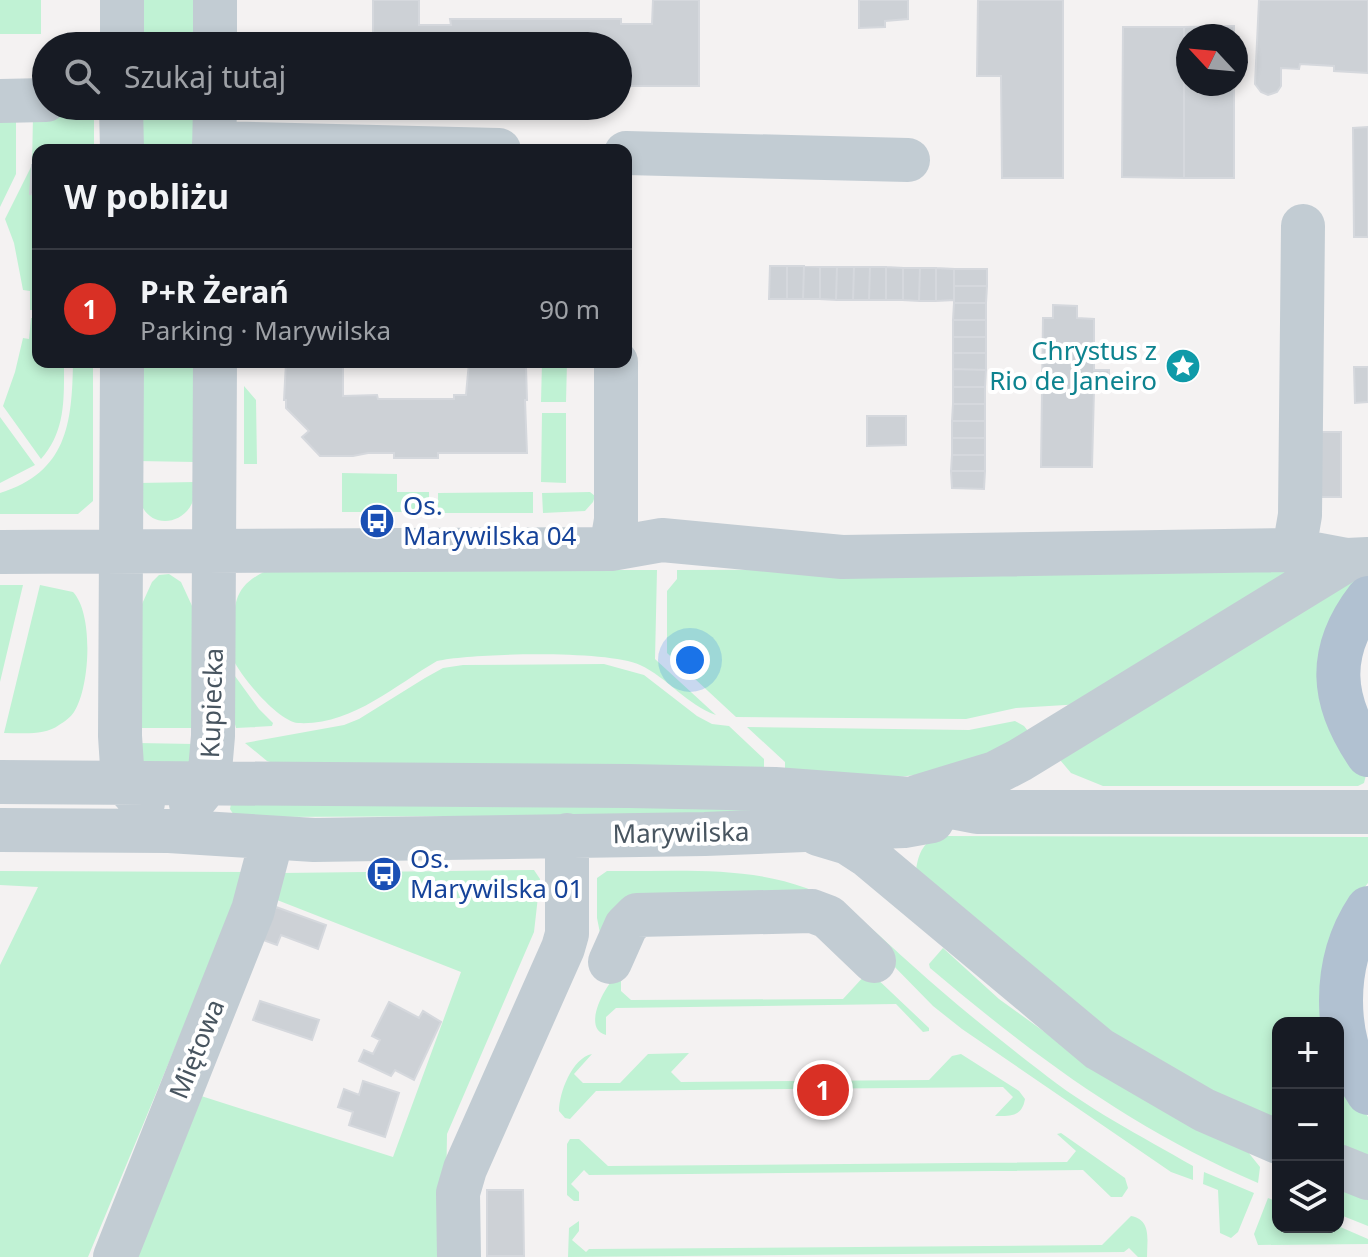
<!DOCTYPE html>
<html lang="pl">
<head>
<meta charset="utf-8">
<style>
  body { margin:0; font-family:"Noto Sans",sans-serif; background:#242831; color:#f1f3f6 }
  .controls { position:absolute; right:24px; bottom:24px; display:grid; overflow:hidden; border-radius:16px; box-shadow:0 4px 12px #0003 }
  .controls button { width:72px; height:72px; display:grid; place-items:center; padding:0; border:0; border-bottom:2px solid #363941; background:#171b24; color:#f1f3f6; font:40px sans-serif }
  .compass { position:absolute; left:1176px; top:24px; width:72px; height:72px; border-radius:50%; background:#171b24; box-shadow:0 4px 12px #0003; rotate:296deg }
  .you { position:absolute; left:690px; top:660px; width:28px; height:28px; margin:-20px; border:6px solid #fff; border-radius:50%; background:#1a73e8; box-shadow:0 0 0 12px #1a73e833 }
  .badge { display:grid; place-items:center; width:52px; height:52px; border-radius:50%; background:#d93025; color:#fff; font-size:26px; font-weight:700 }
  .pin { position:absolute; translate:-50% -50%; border:4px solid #fff; box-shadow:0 2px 8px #0006 }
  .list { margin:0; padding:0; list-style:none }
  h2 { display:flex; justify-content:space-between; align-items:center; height:104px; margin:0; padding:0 32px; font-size:34px }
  h2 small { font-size:26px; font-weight:400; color:#9ea1a6 }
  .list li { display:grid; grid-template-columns:52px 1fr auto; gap:24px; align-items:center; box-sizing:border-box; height:120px; padding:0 32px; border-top:2px solid #363941 }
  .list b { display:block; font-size:30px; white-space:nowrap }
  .list p { margin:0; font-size:26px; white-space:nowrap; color:#9ea1a6 }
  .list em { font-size:26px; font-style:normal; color:#9ea1a6 }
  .icon { flex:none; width:44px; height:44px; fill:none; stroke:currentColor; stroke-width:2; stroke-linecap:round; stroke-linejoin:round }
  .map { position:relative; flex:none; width:1368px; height:1257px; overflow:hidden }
  .search { position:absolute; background:#171b24; box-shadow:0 4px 12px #0003; left:32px; top:32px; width:600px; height:88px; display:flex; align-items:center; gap:20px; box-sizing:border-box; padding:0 28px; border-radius:44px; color:#9ea1a6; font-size:30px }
  .panel { position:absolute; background:#171b24; box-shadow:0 4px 12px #0003; left:32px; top:144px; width:600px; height:224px; border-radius:16px }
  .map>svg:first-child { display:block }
  .green { fill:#c0f2d4 }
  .building { fill:#cdd1d6; stroke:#d5d8dd; stroke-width:2 }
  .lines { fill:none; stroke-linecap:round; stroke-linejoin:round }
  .minor { stroke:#c2ccd3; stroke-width:44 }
  .major { stroke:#b1c1d1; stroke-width:44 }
  .labels { text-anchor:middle; stroke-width:8; stroke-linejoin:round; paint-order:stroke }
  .culture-label { font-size:26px; fill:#0d838f; stroke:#fff; text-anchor:end }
  .transit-label { font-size:26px; fill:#164399; stroke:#fff; text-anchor:start }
  .street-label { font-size:26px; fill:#485560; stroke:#fff }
</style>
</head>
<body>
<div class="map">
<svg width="1368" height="1257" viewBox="0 0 1368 1257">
  <rect width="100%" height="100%" fill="#f4f2f2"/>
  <path class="green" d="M0 0H41V34H0Z
    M140 0H195V46H139Z
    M139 106H195V150H139Z
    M0 115H16V174L0 207Z
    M87 115 94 120V150H38V310H30V291L23 290 14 243 5 219 32 165 33 116Z
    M31 318H38V362H64C64 398 66 431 41 459L3 406 15 372 23 338 29 339Z
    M73 362H93V501L78 514H0V493C67 472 72 424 73 362Z
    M138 362H195V462L137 461Z
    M542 362H567L566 402H541Z
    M244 386 256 400 257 464H244Z
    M542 413H566V483L541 482Z
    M0 417 35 465 0 483Z
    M342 473 397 474V492H429V512H342Z
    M196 482C195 491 195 499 190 507 179 524 154 527 143 508 139 501 139 491 138 483Z
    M533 492V513H438V493Z
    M590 492 595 496 593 502 585 511 543 513 542 493Z
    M1288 569 1292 570 1082 704 1016 708 966 719 736 717 667 653V591L677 579V570Z
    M268 570H657L655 659 716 715C687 705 668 678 640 665 607 650 474 653 437 661 394 686 351 726 298 723 278 721 241 677 233 659 231 652 233 642 233 634 234 601 235 585 268 570Z
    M169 574 181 582 193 608 195 728H139L142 604 152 582 159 575Z
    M1359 577 1350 600 1366 775 1364 783 1358 786H1103L1071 773 1055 754Z
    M0 585H23L0 682Z
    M40 585 73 592C94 614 90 688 74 712 71 717 64 722 59 725 44 736 23 733 4 733Z
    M604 664 644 675 697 716 712 724 729 726 764 759V767L276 764 267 761 245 743 344 725 359 719 425 678 443 668 463 665Z
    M232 672 259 709 273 723 272 726 236 728 231 709Z
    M1015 721 1024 726 1032 736C997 755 954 769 915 775 881 781 821 771 785 769V762L747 727 969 730Z
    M138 743 194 744V764L141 768Z
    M763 801V815L235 817 230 809 231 804Z
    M942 836 1368 837V883L1357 897 1328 1023H1278V1129L1131 1051 916 870C919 852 923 841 942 836Z
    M534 870 540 879 534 932 447 1134 445 1257H131L198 1095 393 1157 461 972 272 898 282 873Z
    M0 871 248 872 88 1257H0V965L38 887 0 885Z
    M607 871C672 872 744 865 806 888 850 904 879 936 913 966 953 1002 996 1037 1039 1070 1086 1108 1141 1136 1193 1166V1180L1171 1172 962 1029 933 1006 838 909 600 933 597 918V878Z
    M943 948 999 999 1089 1064 1248 1152 1260 1167 1258 1183C1132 1129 1034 1056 930 968L929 964Z
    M621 972V991L631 1000 843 999 866 974H872L929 1028V1031L923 1032 896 1004 616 1008 606 1017V1035C580 1029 607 980 621 972Z
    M689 1053 671 1072 681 1082 929 1080 952 1056 961 1054 1019 1091 1025 1099C1022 1117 1010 1116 995 1116L1013 1097 1003 1087 596 1091 570 1119 565 1118 559 1111C559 1093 572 1058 592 1054L574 1074 583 1083H620L648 1054Z
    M1338 1062 1368 1117V1165L1338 1153Z
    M1061 1133 1125 1178 1128 1188 1122 1197H1111L1083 1170 589 1175 584 1170 571 1184 579 1192V1201H574L567 1195V1144L570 1139H579L608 1166 1067 1162 1076 1151 1057 1134Z
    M1204 1172 1254 1193 1238 1232 1231 1238 1220 1233 1218 1190 1203 1184Z
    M1338 1188 1368 1200V1226L1338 1214Z
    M1268 1198 1278 1202V1227L1338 1226 1368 1239V1244L1258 1245 1254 1234Z
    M1131 1216C1152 1220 1147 1240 1147 1257H1138L1129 1248 1124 1252 568 1257 569 1228 579 1221V1231L572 1240 586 1252 589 1249 1102 1245Z"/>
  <path class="building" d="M373 0H419V25H451L450 19H621V24H652L653 0H699V86H618V46H373Z
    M859 0H908V19L885 21V27L859 28Z
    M978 0H1063V178H1002L1001 76H977Z
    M1259 0H1368V73L1334 71V66L1300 64 1299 69 1281 68V86L1277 92 1268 95 1261 92 1255 84Z
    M1234 26V36H1188V84H1234V178H1184V27Z
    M1123 27H1184V178L1122 177Z
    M1368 127V237H1354L1353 128Z
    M32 165H38V195L30 194Z
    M770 266H787V299H769Z
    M787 266H804L803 299H787Z
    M804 266 820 267V299H803Z
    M820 267H837L836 300 820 299Z
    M837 267H854L853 300H836Z
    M854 267H870L869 300H853Z
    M870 267H886V300H869Z
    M886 267 903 268V300H886Z
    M903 268H920L919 301 903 300Z
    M920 268H936V301H919Z
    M936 268 954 269V300L936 301Z
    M954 269H987V286H954Z
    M954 286H987L986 303H954Z
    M954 303H986V320H953Z
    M1053 305 1077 306V318L1094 319V370H1109V390H1094L1092 467H1041L1043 318H1053Z
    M953 320H986V337H953Z
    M953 337H986V353H953Z
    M953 353H986V370L953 369Z
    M286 362H346V367H343V396L377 395 378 399H454V395H466L469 362H529V367H526L527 400H525L527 453H438V458H394V453H368L353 456H320L302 437 309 431 286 408V400H284Z
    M1354 367H1368V402L1355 403Z
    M953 369 986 370 985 387H953Z
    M953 387H985V404H953Z
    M953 404H985V421H952Z
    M867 416H906V445L867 446Z
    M952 421H985V438H952Z
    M1321 432H1341V497H1321Z
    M952 438H985V455H952Z
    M952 455H985V471H951Z
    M951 471H985L984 489 952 488Z
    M276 907 326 925 318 949 281 935 277 945 263 940Z
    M260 1001 319 1020 312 1040 253 1020Z
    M389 1002 419 1018 423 1011 441 1022 414 1080 395 1070 391 1076 359 1061 364 1050 373 1054 380 1040 372 1036Z
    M363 1081 399 1093 385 1137 349 1125 353 1112 338 1107 344 1089 359 1095Z
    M487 1190H523L524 1256H487Z"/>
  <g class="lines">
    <path class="minor" d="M122 46V0
      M215 46V0
      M0 101 46 100
      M121 106 122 150
      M214 143 499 150
      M214 150 215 106
      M626 153 908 160
      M122 362 120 736 123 781 143 803
      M611 549 616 520V362
      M1294 550 1300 515 1303 226
      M0 552 611 549 662 540 842 557 1294 550 1347 560 1368 559
      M0 782 629 786 775 789 910 799 977 812H1368
      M916 797 995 773 1020 760 1347 560
      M191 804 209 782 213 736 215 362
      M0 830 169 831 314 840 705 834 904 826 932 821
      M818 834 848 843 868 856 1099 1049 1204 1110 1278 1142
      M610 962 626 926 637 915 812 911 828 917 874 961
      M1338 1166 1368 1178
      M115 1257 253 910 272 838
      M459 1257 458 1193 465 1169 563 948 567 934V835"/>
    <path class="major" d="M1368 598C1326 652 1331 701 1368 755
      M1368 908C1332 962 1332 1039 1368 1093"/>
  </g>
  <defs>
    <symbol id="sight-disc" viewBox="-11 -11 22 22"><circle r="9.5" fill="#0f9aa8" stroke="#fff"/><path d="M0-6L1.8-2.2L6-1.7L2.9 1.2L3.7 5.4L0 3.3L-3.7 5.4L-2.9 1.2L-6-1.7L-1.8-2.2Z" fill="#fff"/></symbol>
    <symbol id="bus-disc" viewBox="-11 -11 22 22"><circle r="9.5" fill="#1a4fb4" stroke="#fff"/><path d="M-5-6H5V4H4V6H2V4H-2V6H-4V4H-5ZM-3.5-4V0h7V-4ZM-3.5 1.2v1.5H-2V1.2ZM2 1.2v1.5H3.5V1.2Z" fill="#fff"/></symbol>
  </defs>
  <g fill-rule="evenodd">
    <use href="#sight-disc" x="1163" y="346" width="40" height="40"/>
    <use href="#bus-disc" x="357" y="501" width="40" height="40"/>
    <use href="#bus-disc" x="364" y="854" width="40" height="40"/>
  </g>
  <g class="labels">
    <g class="culture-label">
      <text x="1157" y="360">Chrystus z<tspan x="1157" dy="30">Rio de Janeiro</tspan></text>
    </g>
    <g class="transit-label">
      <text x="403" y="515">Os.<tspan x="403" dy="30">Marywilska 04</tspan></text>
      <text x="410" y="868">Os.<tspan x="410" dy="30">Marywilska 01</tspan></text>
    </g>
    <g class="street-label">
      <text transform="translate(212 703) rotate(-88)" y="9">Kupiecka</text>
      <text transform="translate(681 833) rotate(-1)" y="9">Marywilska</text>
      <text transform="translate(197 1049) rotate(-68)" y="9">Miętowa</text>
    </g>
  </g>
</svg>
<div class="controls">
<button>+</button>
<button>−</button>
<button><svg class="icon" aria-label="layers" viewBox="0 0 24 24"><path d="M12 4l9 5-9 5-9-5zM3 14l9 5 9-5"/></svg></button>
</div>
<svg class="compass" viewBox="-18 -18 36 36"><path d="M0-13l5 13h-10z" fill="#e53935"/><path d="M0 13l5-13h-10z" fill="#9ea1a6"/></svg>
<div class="you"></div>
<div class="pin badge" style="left:823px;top:1090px">1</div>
<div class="search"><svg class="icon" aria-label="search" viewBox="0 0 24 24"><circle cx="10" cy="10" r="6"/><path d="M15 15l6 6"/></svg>Szukaj tutaj</div>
<section class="panel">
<h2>W pobliżu<small></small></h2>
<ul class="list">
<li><span class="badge">1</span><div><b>P+R Żerań</b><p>Parking · Marywilska</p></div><em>90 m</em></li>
</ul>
</section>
</div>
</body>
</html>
